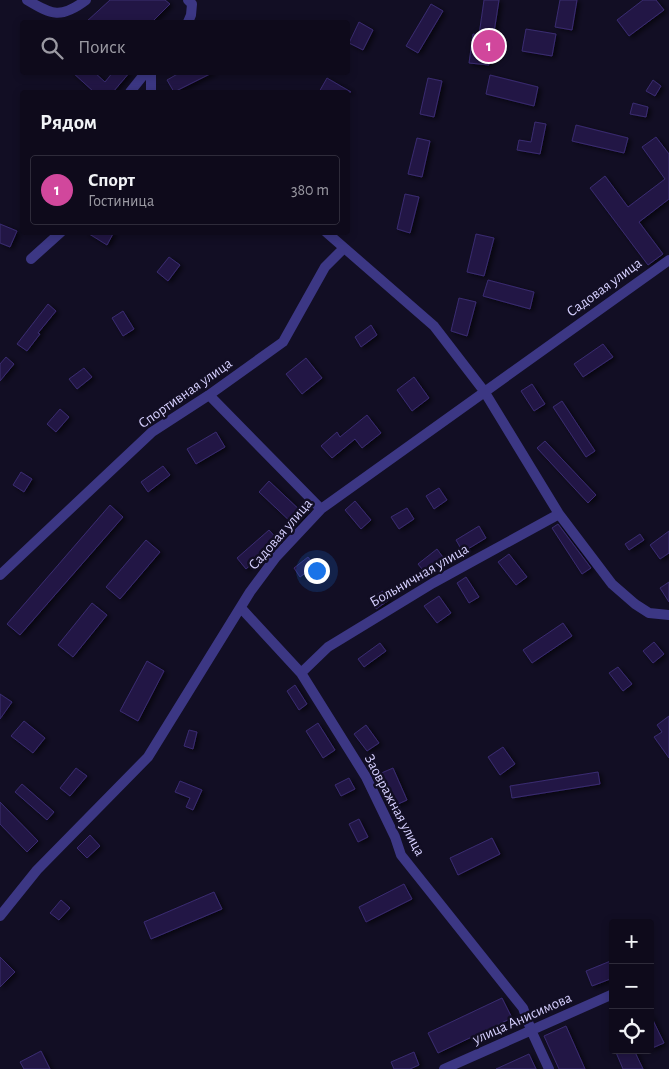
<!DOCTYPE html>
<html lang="ru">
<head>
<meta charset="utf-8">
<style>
  body { margin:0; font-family:"Alegreya Sans",sans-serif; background:#171324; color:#f1f3f6 }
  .controls { position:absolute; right:15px; bottom:15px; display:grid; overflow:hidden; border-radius:5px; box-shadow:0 2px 8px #0003 }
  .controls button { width:45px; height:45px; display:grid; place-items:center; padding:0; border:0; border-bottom:1px solid #2e2b3a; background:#0e0a1b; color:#f1f3f6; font:25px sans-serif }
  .you { position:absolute; left:316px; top:570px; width:18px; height:18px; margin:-12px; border:4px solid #fff; border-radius:50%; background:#1a73e8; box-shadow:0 0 0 8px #1a73e833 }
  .badge { display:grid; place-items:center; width:32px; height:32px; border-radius:50%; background:#00ddfb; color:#fff; font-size:16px; font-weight:700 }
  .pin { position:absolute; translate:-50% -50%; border:2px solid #fff; box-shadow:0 1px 5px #0006 }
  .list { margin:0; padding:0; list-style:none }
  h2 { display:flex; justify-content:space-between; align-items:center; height:65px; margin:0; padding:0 20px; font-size:21px }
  h2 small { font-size:16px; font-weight:400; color:#9b9aa3 }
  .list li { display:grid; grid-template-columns:32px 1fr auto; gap:15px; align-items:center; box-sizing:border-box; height:70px; margin:0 10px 10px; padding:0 10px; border:1px solid #2e2b3a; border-radius:5px }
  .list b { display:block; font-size:19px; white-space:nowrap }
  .list p { margin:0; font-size:16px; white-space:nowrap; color:#9b9aa3 }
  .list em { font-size:16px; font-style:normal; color:#9b9aa3 }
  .icon { flex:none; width:28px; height:28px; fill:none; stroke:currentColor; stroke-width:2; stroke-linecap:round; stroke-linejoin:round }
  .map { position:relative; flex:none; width:669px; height:1069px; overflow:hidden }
  .search { position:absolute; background:#0e0a1b; box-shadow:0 2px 8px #0003; left:20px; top:20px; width:330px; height:55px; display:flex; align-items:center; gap:12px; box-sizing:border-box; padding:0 18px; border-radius:5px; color:#9b9aa3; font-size:19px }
  .panel { position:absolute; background:#0e0a1b; box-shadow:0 2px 8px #0003; left:20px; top:90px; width:330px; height:145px; border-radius:5px }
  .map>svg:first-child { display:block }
  .building { fill:#231945; stroke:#3a2b71; filter:url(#shadow) }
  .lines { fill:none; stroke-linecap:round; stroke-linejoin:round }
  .minor { stroke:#3c3784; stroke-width:10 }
  .labels { text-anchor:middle; stroke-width:5; stroke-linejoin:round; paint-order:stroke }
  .street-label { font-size:15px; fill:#d6d0ff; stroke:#120e24 }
</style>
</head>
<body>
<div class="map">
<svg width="669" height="1069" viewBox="0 0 669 1069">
  <defs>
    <filter id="shadow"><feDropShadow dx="3" dy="2" stdDeviation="2.5" flood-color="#0009"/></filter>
  </defs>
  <rect width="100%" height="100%" fill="#120e24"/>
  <path class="building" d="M110 0H165L170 4 152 22H86Z
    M484 0H499L489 65 469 63 473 34 479 35Z
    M560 0H577L572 30 555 27Z
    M643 0H656L664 10 629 36 617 20Z
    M431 4 443 11 418 53 406 46Z
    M359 22 373 30 363 50 349 43Z
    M526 29 556 34 552 56 522 51Z
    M72 72H94L105 82 113 72H130L113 92H94Z
    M181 72H214L174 92 167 80Z
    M490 75 538 87 534 106 486 94Z
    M327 78 351 92H319Z
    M428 78 442 81 434 117 420 114Z
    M653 80 661 86 655 96 646 91Z
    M633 103 648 107 646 117 630 114Z
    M535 122 546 124 540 154 517 150 519 140 531 142Z
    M576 125 628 138 624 153 572 141Z
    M656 137 669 154V199L639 222 663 254 648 265 590 188 605 176 628 207 665 179 642 147Z
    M417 138 430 141 422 177 408 174Z
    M405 194 419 197 410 233 397 229Z
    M0 224 17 231 10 247 0 243Z
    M86 232H114L107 245Z
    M476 234 494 238 484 276 467 272Z
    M169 257 180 265 168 281 157 272Z
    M488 280 534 292 530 309 483 296Z
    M459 298 476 302 467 336 451 331Z
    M48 304 56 311 38 333 40 334 27 351 17 344Z
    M123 311 134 329 123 336 112 318Z
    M371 325 377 335 361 347 355 337Z
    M603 344 613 357 583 377 574 364Z
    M6 357 14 364 0 381V364Z
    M306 358 322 378 302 394 286 374Z
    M84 368 92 377 77 389 69 379Z
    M414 377 429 398 412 411 397 390Z
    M532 384 545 404 534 411 521 391Z
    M562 401 595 451 586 457 553 407Z
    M60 409 69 417 56 432 47 424Z
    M367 415 381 433 362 448 355 439 332 458 321 446 337 432 340 437Z
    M216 432 225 447 196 464 187 449Z
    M545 441 596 495 588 503 537 448Z
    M163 466 170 475 148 492 141 482Z
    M21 472 32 479 24 492 13 485Z
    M269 481 304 514 294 525 259 492Z
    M439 488 447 500 434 509 426 496Z
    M355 501 371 520 361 529 345 510Z
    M110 505 123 517 20 635 7 624Z
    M407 508 414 519 399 529 391 517Z
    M558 524 591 568 582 574 552 528Z
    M479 526 486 538 463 552 456 540Z
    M269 530 278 540 246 569 237 558Z
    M669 531V553L660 559 650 545Z
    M640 534 644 540 629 550 625 544Z
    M146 540 160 552 120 599 106 587Z
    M437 549 445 560 426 574 418 564Z
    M509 554 527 577 516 585 498 562Z
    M308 557 315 566 300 577 294 568Z
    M466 577 479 597 469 603 457 583Z
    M669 582V602L660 588Z
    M383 591 389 600 376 609 370 599Z
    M439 596 451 613 437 623 424 606Z
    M92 603 107 615 73 657 58 645Z
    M563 623 572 636 532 663 523 650Z
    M654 642 664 654 653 663 643 651Z
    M380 643 386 651 364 667 358 659Z
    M147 661 164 671 138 721 120 711Z
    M618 667 632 684 623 691 609 673Z
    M295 685 307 704 299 710 287 691Z
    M0 694 12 702 0 719Z
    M669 716V758L654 737 662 732 657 725Z
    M24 721 45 738 33 753 11 736Z
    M318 723 335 750 323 758 306 731Z
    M366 725 379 743 367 751 354 734Z
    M189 730 197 732 193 749 184 746Z
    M503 747 515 764 500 775 488 757Z
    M76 768 87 776 70 796 60 788Z
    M393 768 407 800 394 806 379 774Z
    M598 772 600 784 512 798 510 786Z
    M349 778 355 789 341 796 335 785Z
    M180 781 202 790 193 810 186 807 190 798 175 792Z
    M22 784 54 812 47 820 15 792Z
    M0 802 38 841 27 852 0 824Z
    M359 819 368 837 358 842 349 824Z
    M90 835 100 846 87 858 77 848Z
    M492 838 500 854 458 875 450 858Z
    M404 884 412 899 366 922 359 907Z
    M214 892 222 909 151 939 144 922Z
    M61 900 70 908 59 920 50 913Z
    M0 957 15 972 0 987Z
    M613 960V978L592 986 586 971Z
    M502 998 512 1018 438 1053 428 1033Z
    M650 1014 664 1043 650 1049Z
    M566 1026 585 1069H559L544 1036Z
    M615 1050H634L643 1069H623Z
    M41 1051 50 1069H24L20 1062Z
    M414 1052 419 1065 410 1069H394L391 1062Z
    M529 1054 536 1069H496Z"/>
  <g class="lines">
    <path class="minor" d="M27 0C52 15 61 19 86 0
      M188 0 192 4 191 15 188 22
      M130 92 146 72
      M151 92V72
      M326 232 434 326 484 391 559 514 612 584 635 604 649 613 669 615
      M31 259 61 232
      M209 395 321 509
      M0 575 152 432 209 395 283 342 325 267 344 248
      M241 608 301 673 366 777 395 837 401 855 523 1008 531 1030 549 1069
      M301 673 328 647 433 583 559 514
      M0 916 37 870 148 757 250 592 276 557 321 509 669 260
      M444 1069 613 994"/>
  </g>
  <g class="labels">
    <g class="street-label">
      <text transform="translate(604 287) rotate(-36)" y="5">Садовая улица</text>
      <text transform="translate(185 393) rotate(-35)" y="5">Спортивная улица</text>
      <text transform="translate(280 534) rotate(-49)" y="5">Садовая улица</text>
      <text transform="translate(419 575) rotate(-30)" y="5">Больничная улица</text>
      <text transform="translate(395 805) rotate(62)" y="5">Заовражная улица</text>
      <text transform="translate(522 1018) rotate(-24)" y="5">улица Анисимова</text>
    </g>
  </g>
</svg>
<div class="controls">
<button>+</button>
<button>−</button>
<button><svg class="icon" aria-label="locate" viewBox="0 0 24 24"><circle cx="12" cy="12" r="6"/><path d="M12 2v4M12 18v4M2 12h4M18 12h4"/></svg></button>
</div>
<div class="you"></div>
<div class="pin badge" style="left:489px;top:46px;background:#d1479c">1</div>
<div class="search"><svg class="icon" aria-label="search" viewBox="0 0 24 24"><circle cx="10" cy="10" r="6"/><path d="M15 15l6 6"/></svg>Поиск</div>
<section class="panel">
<h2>Рядом<small></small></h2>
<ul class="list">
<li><span class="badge" style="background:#d1479c">1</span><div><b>Спорт</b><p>Гостиница</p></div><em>380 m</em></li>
</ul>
</section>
</div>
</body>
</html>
